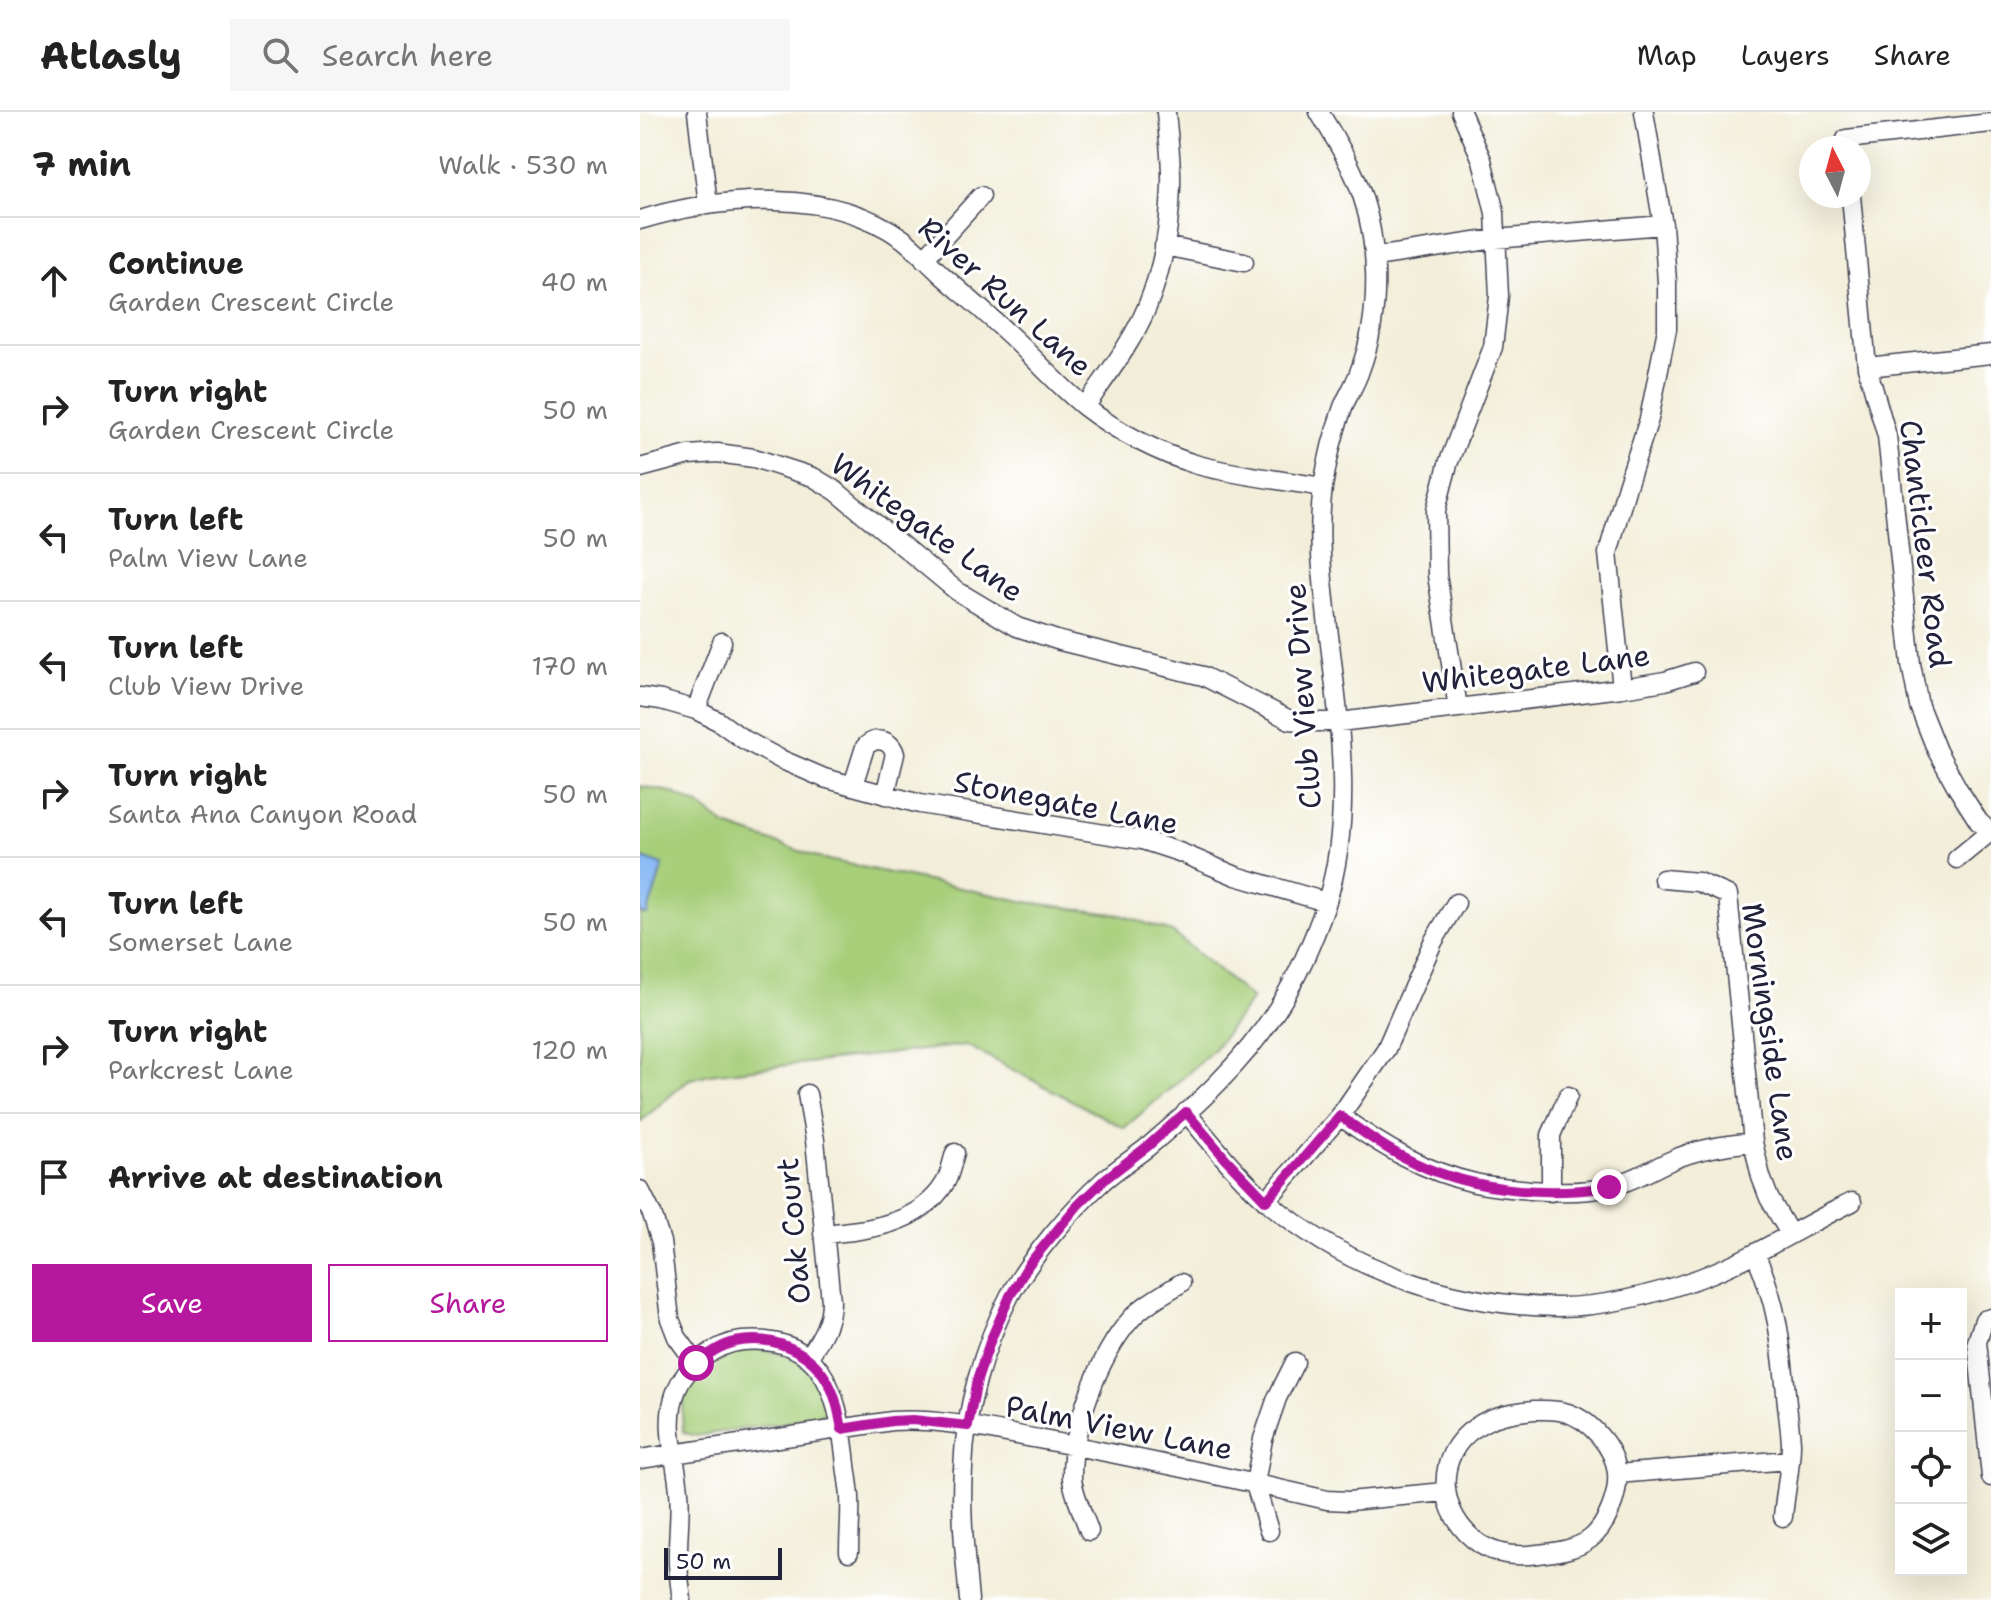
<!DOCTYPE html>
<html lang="en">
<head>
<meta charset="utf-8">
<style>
  body { margin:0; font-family:"Shantell Sans",sans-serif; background:#f6f6f6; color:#222 }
  .controls { position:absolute; right:24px; bottom:24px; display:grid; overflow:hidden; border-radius:0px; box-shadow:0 8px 32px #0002 }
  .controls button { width:72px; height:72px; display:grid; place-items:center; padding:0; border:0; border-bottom:2px solid #e0e0e0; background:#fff; color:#222; font:40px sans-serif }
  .compass { position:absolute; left:1159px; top:24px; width:72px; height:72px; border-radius:50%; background:#fff; box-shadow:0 8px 32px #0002; rotate:354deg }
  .scale { position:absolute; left:24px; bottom:20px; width:118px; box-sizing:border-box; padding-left:8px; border:4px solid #22223b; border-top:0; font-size:22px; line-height:28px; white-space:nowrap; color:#22223b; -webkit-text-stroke:6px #fff; paint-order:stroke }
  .stop { position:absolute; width:24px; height:24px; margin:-18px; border:6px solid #b5179e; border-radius:50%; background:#fff }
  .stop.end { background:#b5179e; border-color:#fff; box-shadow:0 2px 8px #0008 }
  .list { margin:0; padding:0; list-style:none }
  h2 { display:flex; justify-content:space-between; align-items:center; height:104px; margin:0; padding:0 32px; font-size:34px }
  h2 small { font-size:26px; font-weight:400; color:#767676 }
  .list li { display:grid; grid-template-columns:52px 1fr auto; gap:24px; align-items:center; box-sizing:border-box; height:128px; padding:0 32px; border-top:2px solid #e0e0e0 }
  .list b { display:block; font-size:30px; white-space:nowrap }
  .list p { margin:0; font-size:26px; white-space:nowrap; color:#767676 }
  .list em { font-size:26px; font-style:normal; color:#767676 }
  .actions { display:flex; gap:16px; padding:24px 32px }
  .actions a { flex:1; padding:18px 0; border:2px solid #b5179e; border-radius:0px; text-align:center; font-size:28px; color:#b5179e }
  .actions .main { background:#b5179e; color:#fff }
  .icon { flex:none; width:44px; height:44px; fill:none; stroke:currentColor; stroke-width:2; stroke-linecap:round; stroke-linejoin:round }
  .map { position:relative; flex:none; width:1351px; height:1488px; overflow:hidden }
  header { display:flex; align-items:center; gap:48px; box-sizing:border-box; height:112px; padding:0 40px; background:#fff; border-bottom:2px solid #e0e0e0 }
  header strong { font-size:38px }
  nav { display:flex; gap:44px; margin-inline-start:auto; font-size:28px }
  .search { width:560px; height:72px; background:#f6f6f6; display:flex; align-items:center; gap:20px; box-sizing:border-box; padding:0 28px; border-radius:0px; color:#767676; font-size:30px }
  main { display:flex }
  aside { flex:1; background:#fff }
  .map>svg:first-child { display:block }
  .green { fill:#a7cf7a; stroke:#64785a; stroke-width:2 }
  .water { fill:#88b9f4; stroke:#556e98; stroke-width:2 }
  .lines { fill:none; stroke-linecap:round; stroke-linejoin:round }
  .minor-casing { stroke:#414153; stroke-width:21 }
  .minor { stroke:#fff; stroke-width:18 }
  .route { stroke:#b5179e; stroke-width:10 }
  .labels { text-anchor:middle; stroke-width:6; stroke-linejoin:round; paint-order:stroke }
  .street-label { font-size:30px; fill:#22223b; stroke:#fff }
</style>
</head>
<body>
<header>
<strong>Atlasly</strong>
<div class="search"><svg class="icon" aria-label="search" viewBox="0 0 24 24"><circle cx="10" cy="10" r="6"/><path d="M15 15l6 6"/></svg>Search here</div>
<nav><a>Map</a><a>Layers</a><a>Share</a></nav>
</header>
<main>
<aside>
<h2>7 min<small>Walk · 530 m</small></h2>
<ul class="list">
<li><svg class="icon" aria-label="ahead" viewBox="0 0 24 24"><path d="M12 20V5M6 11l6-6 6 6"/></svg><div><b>Continue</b><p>Garden Crescent Circle</p></div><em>40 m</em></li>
<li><svg class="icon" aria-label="right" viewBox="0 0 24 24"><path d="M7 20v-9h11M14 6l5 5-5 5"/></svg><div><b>Turn right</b><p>Garden Crescent Circle</p></div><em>50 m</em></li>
<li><svg class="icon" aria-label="left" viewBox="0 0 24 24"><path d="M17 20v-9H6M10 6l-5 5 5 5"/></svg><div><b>Turn left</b><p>Palm View Lane</p></div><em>50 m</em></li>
<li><svg class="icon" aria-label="left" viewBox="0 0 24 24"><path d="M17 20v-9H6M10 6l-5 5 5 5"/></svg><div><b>Turn left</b><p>Club View Drive</p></div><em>170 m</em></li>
<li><svg class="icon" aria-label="right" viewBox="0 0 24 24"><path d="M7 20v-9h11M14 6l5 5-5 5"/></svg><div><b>Turn right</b><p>Santa Ana Canyon Road</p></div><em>50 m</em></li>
<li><svg class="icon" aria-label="left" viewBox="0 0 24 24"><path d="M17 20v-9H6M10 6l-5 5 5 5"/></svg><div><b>Turn left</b><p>Somerset Lane</p></div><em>50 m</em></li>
<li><svg class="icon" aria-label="right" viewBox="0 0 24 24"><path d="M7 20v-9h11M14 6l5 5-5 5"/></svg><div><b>Turn right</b><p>Parkcrest Lane</p></div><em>120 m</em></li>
<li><svg class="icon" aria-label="arrive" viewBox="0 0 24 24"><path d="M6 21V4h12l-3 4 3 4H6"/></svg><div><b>Arrive at destination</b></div></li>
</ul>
<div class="actions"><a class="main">Save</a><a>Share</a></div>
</aside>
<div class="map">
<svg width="1351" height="1488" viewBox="0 0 1351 1488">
  <rect width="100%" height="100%" fill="#fff"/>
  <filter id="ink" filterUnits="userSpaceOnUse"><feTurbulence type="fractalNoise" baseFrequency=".0125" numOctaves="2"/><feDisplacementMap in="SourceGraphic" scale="16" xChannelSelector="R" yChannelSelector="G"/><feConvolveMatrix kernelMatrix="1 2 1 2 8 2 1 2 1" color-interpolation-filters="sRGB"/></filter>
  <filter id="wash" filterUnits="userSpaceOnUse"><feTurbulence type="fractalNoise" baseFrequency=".006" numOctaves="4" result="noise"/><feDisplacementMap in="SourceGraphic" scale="32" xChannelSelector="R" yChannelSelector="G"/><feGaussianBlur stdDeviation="1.8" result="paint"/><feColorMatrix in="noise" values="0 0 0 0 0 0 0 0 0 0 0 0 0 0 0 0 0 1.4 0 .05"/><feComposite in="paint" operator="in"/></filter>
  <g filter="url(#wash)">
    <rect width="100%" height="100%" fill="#f2eed9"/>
    <path class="green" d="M0 674 31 680 59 693 86 714 183 747 387 790 481 803 532 820 612 887 574 937 546 963 484 1016 326 933 69 962 48 968 0 1010Z
      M110 1237C138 1238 168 1246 180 1275 183 1282 185 1291 187 1300L168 1307 55 1324 43 1320C43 1314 42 1307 42 1301 44 1277 63 1253 85 1243 93 1240 102 1239 110 1237Z"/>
    <path class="water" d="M0 745 23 753 7 803 0 801Z"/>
  </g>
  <g filter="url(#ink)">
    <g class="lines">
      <defs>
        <path id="minor" d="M57 0 68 93
          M1207 36 1206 27 1351 11
          M1211 84 1227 255 1247 324 1271 552 1279 594 1297 639 1318 677 1339 710 1351 721
          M0 108C80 84 192 75 263 127 277 138 290 152 303 164 327 185 352 206 375 228 398 250 420 275 445 295 476 319 520 342 558 353 599 364 642 368 683 375
          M524 134 604 150
          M735 145 855 127 1023 113
          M284 147 341 84
          M1227 255 1351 242
          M445 295C467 263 492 231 507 195 522 158 530 114 531 74 532 49 528 24 526 0
          M0 356 49 343 77 341 114 346 173 365 196 379 317 479 377 515 420 529 563 564 650 608 669 610H699L818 596 982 576 1025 569 1054 560
          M982 576 968 441 987 374 1009 307 1027 217V170L1023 113 1004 0
          M0 585 21 588 56 598 78 609 103 627 140 647 184 666 280 692 502 728 539 740 596 764 686 790
          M818 596 797 463 796 398 808 352 853 235 859 184 855 101 842 48 821 0
          M56 598 82 530
          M213 673 225 635C235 624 251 627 255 642L245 683
          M1317 747 1350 720
          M1023 767 1058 770 1088 783 1113 1030 1121 1065 1129 1086 1150 1122
          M167 982 175 1028 191 1189C191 1211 180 1227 169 1245
          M546 1000C572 1031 597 1064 628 1090 708 1158 813 1194 918 1195 966 1195 1016 1182 1060 1166 1113 1146 1161 1115 1212 1090
          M700 1004C743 1035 783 1059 835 1071 853 1075 872 1076 890 1078 916 1080 943 1081 969 1075 991 1070 1010 1058 1030 1049 1056 1037 1085 1033 1113 1030
          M0 1078 12 1102 21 1130 30 1207 37 1225 56 1251
          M911 1080V1023L928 984
          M626 1089 700 1004 746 937 793 830 816 791
          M183 1122C227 1118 280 1113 305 1071 310 1063 312 1050 315 1041
          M1115 1141C1137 1190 1141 1229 1146 1281 1147 1297 1150 1314 1151 1331 1151 1355 1145 1381 1143 1405
          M1351 1206 1344 1208 1337 1230 1351 1365
          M894 1298C904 1298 915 1297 924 1300 949 1306 975 1336 977 1361 979 1382 967 1414 950 1427 935 1438 916 1440 898 1442 878 1445 857 1443 840 1432 798 1404 792 1344 836 1315 853 1303 874 1300 894 1298Z
          M0 1347 252 1309C302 1306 350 1318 398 1327 495 1345 591 1366 687 1388L709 1389 805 1380
          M977 1362 1149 1348
          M449 1419C444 1404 433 1381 432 1366 431 1318 459 1243 491 1207 504 1192 524 1182 541 1171
          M629 1419 615 1372 623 1327 637 1286 655 1250
          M42 1488C40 1472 37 1456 38 1440 38 1419 41 1399 39 1379 36 1344 23 1311 37 1277 47 1253 76 1232 102 1229 182 1222 197 1278 205 1343 206 1357 209 1371 210 1385 211 1403 209 1421 209 1440
          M329 1488C325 1444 320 1401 323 1357 325 1298 343 1235 370 1183 391 1145 431 1098 463 1069 478 1056 494 1046 509 1034 556 994 605 949 638 896 658 864 674 827 686 792 716 700 697 599 687 506 682 462 677 419 683 375 687 349 694 320 703 295 708 283 716 271 720 258 742 200 740 122 715 65 705 42 692 21 679 0"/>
      </defs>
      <use href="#minor" class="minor-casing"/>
      <use href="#minor" class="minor"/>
    </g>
  </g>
  <g class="lines" filter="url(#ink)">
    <path class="route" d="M56 1251C68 1243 81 1233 95 1230 133 1222 173 1239 190 1274 197 1287 199 1302 202 1317L252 1309 273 1308 328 1314 337 1268 351 1227 370 1184 389 1152 438 1093 465 1067 508 1034 546 1000 585 1046 626 1089 700 1004C720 1018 741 1034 763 1045 825 1078 900 1085 969 1075"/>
  </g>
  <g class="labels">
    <g class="street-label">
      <text transform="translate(365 185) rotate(42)" y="10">River Run Lane</text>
      <text transform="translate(287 416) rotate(36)" y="10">Whitegate Lane</text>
      <text transform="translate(1285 432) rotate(83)" y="10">Chanticleer Road</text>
      <text transform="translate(896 557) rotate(-7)" y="10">Whitegate Lane</text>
      <text transform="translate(663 584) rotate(-94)" y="10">Club View Drive</text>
      <text transform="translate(426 691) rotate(11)" y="10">Stonegate Lane</text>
      <text transform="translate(1130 920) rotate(82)" y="10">Morningside Lane</text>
      <text transform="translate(154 1119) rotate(-95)" y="10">Oak Court</text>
      <text transform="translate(479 1316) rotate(11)" y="10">Palm View Lane</text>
    </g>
  </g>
</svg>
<div class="controls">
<button>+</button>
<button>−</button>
<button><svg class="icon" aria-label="locate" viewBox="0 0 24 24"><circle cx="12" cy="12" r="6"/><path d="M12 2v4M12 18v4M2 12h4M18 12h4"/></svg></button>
<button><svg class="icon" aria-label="layers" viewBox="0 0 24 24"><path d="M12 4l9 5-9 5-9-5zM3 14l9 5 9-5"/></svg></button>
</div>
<svg class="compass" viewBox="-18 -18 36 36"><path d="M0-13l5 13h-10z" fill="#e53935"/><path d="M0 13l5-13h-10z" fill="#767676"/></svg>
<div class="scale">50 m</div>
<div class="stop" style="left:56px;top:1251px"></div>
<div class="stop end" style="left:969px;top:1075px"></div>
</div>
</main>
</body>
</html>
